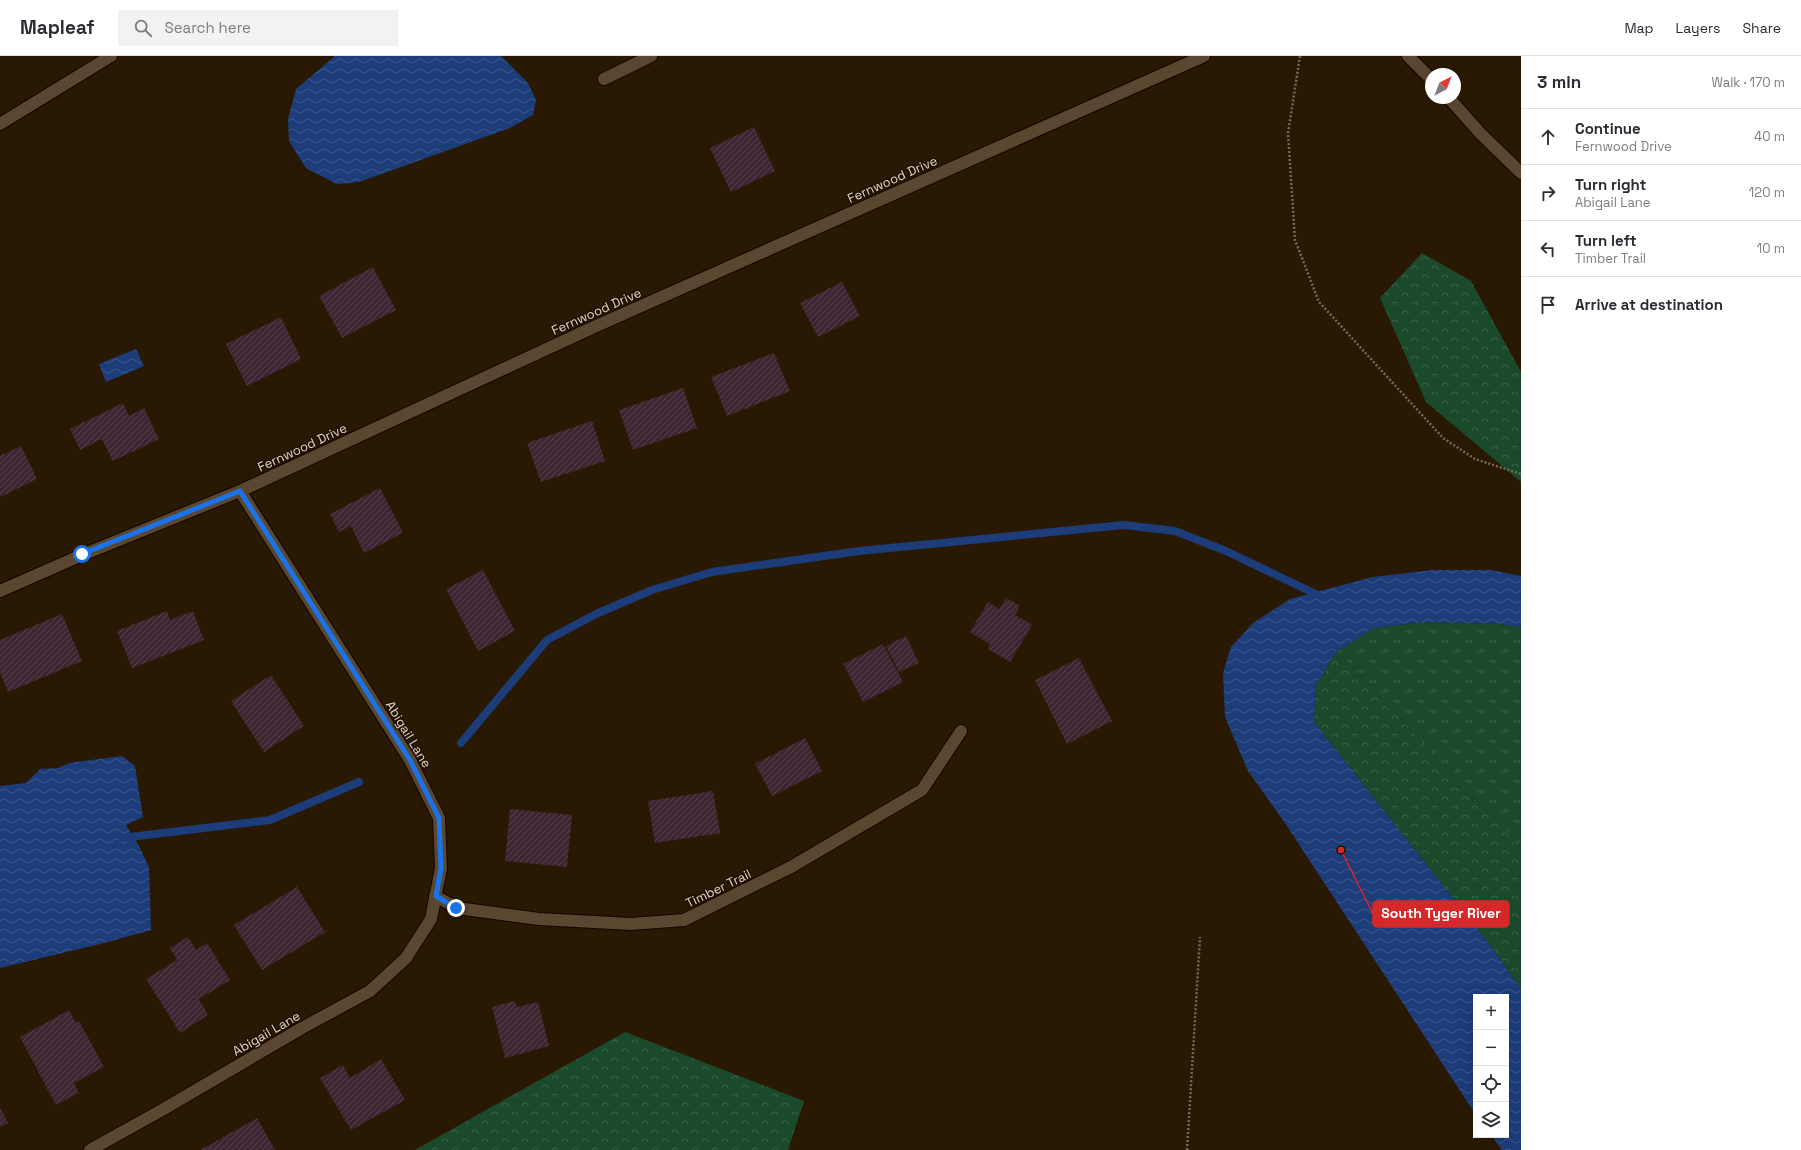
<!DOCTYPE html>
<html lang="en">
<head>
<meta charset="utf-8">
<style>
  body { margin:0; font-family:"Space Grotesk",sans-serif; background:#f2f2f3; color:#2b2b33 }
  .controls { position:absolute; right:12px; bottom:12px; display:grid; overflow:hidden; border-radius:0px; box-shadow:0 4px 16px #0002 }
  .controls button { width:36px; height:36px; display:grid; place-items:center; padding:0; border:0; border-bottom:1px solid #e1e1e2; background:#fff; color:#2b2b33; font:20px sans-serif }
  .compass { position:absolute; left:1425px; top:12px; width:36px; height:36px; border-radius:50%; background:#fff; box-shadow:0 4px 16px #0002; rotate:42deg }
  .stop { position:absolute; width:12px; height:12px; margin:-9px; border:3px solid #1a73e8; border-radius:50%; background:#fff }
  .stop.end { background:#1a73e8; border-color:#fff; box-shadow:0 1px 4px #0008 }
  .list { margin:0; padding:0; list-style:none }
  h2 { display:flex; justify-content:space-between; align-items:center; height:52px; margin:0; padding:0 16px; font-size:17px }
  h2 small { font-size:13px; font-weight:400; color:#7c7c81 }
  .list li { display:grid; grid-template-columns:26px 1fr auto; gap:12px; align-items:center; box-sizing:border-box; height:56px; padding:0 16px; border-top:1px solid #e1e1e2 }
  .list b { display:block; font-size:15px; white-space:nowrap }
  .list p { margin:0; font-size:13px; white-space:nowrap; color:#7c7c81 }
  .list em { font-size:13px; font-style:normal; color:#7c7c81 }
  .icon { flex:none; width:22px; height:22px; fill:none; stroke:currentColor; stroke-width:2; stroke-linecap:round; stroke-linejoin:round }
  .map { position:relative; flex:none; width:1521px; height:1094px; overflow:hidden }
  header { display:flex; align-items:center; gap:24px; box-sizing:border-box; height:56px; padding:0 20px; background:#fff; border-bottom:1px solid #e1e1e2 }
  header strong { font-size:19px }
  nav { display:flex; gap:22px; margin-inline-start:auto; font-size:14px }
  .search { width:280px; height:36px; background:#f2f2f3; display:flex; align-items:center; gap:10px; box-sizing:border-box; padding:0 14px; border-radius:0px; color:#7c7c81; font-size:15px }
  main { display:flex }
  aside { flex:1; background:#fff }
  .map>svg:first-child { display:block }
  .grass { fill:url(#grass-tufts) }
  .forest { fill:url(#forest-crowns) }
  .water { fill:url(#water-waves) }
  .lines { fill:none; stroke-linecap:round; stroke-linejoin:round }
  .stream { stroke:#1c3c7a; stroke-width:8 }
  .building { fill:url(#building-hatch) }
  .minor-casing { stroke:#120400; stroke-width:14 }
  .path { stroke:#786956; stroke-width:2.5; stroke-dasharray:2 2; stroke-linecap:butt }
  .minor { stroke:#5b472f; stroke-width:12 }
  .route { stroke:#1a73e8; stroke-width:5 }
  .labels { text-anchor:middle; stroke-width:3; stroke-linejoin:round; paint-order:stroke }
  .street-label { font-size:13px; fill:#e1d6c7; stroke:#201000 }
  .leader { fill:none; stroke:#d62828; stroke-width:1.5 }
  .callout-dot { fill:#d62828; stroke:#201000; stroke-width:1.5 }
  .callout { fill:#d62828; stroke:#d62828; stroke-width:1.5 }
  .callout-label { font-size:14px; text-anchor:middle; font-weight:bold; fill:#fff }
</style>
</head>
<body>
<header>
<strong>Mapleaf</strong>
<div class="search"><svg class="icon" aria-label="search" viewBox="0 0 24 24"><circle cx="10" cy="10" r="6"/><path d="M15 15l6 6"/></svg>Search here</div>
<nav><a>Map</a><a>Layers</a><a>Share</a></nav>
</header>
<main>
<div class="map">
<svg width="1521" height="1094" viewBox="0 0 1521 1094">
  <defs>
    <pattern id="grass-tufts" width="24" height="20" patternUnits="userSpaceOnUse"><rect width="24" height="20" fill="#1a4a2b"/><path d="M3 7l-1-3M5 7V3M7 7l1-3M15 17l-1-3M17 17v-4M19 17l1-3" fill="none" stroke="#3b6348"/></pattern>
    <pattern id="forest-crowns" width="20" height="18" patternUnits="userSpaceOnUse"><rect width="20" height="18" fill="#1a4a2b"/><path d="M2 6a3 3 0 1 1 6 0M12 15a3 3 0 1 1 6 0" fill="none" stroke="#3b6348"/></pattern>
    <pattern id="water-waves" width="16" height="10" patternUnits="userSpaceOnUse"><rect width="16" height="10" fill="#1c3c7a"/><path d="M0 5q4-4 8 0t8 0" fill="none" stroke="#3d578b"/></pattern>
    <pattern id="building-hatch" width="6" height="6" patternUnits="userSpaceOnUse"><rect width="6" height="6" fill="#3f2431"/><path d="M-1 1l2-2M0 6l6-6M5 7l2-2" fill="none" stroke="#5a434d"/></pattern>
  </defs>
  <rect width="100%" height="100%" fill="#2a1902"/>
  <path class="grass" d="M1423 566 1499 568 1521 571V791L1337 595 1374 572Z"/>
  <path class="forest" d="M1422 197 1471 225 1521 316V426L1426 346 1380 242Z
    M1337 595 1521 791V933L1490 889 1314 666 1316 629Z
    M625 976 804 1045 788 1094H415Z"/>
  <path class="water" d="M335 0H501L528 27 536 44 533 59 510 72 359 126 337 128 306 112 289 85 288 63 296 33Z
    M136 293 144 310 106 326 99 308Z
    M1432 514H1491L1521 520V571L1499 568 1423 566 1374 572 1337 595 1316 629 1314 666 1490 889 1521 933V1094H1502L1491 1079H1506V941H1476V1059L1287 770 1248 715 1225 661 1223 617 1231 591 1253 567 1290 543 1373 521Z
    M122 700 135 710 143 761 126 769 138 788 149 811 151 874 104 887 0 912V730L26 727 40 713 58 712 69 707Z"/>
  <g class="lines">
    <path class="stream" d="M461 687 547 584 596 558 652 534 712 516 859 495 1124 469 1175 475 1226 495 1322 541
      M122 782 270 764 359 726"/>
  </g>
  <path class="building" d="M754 71 775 115 731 136 710 92Z
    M373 211 396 254 342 282 319 240Z
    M842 226 860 260 818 281 800 247Z
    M281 261 301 303 247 330 226 288Z
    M774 297 790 335 727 360 711 321Z
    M683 332 697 372 633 394 619 354Z
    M123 347 129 360 144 352 159 383 113 405 102 383 80 394 70 373Z
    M592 365 605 405 541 426 527 387Z
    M21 390 37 423 0 441V400Z
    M380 432 403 477 364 497 351 470 339 476 330 458Z
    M483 514 515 575 478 595 446 533Z
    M1006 542 1020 550 1015 559 1032 569 1010 606 988 593 990 588 970 576 988 546 999 553Z
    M167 555 170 564 193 555 204 584 132 612 117 575Z
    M62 558 82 605 8 636 0 616V584Z
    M906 580 919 607 899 616 886 590Z
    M883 588 903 626 863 646 843 608Z
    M1079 602 1112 665 1067 688 1035 624Z
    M271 619 304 670 264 696 231 645Z
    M805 682 822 715 772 740 755 708Z
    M713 735 720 777 655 787 648 745Z
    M510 753 572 759 567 811 505 805Z
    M297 831 325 876 262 914 234 869Z
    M188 881 196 894 207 887 230 924 199 943 208 959 180 977 146 923 177 904 170 892Z
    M515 945 517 951 538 946 549 990 505 1002 492 951Z
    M69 954 76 967 79 965 104 1011 74 1027 79 1037 56 1049 20 981Z
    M381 1003 405 1044 351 1074 320 1022 343 1009 350 1022Z
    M0 1051 8 1067 0 1071Z
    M257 1062 275 1094H200L213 1087Z"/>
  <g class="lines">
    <defs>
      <path id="minor" d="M1408 0 1431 23
        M604 23 651 0
        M1449 42 1480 77 1521 117
        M0 68 111 0
        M0 535 82 499 240 435 594 271 1204 0
        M435 840 457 852 539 863 631 868 684 864 791 811 922 734 961 675
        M90 1094 162 1054 302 972 370 935 406 902 431 863 441 812 439 762 410 704 240 435"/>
    </defs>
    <use href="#minor" class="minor-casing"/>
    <path class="path" d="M1300 0 1288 77 1295 184 1319 246 1443 382 1475 403 1521 418
      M1187 1094 1200 881"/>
    <use href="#minor" class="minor"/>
  </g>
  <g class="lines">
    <path class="route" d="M82 498 240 435 410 704 439 762 441 812 436 840 456 852"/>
  </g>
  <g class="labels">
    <g class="street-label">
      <text transform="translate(892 123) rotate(-24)" y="5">Fernwood Drive</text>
      <text transform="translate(596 255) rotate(-24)" y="5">Fernwood Drive</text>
      <text transform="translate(302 391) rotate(-25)" y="5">Fernwood Drive</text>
      <text transform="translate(409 678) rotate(59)" y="5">Abigail Lane</text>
      <text transform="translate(718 832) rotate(-26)" y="5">Timber Trail</text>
      <text transform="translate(266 977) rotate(-30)" y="5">Abigail Lane</text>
    </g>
  </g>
  <path class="leader" d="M1341 794L1373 858"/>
  <circle class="callout-dot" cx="1341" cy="794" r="4"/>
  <rect class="callout" x="1373" y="845" width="136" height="26" rx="4"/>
  <g class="callout-label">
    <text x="1441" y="862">South Tyger River</text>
  </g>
</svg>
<div class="controls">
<button>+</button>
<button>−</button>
<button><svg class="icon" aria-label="locate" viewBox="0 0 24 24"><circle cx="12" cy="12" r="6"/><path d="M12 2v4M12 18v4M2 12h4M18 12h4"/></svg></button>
<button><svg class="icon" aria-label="layers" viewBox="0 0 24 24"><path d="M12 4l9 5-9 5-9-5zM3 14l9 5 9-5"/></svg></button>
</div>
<svg class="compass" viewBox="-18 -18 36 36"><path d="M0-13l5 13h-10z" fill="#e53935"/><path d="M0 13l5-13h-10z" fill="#7c7c81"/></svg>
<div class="stop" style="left:82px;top:498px"></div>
<div class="stop end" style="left:456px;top:852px"></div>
</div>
<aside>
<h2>3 min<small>Walk · 170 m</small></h2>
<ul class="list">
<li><svg class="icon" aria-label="ahead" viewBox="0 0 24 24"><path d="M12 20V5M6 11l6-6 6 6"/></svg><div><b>Continue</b><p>Fernwood Drive</p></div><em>40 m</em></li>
<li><svg class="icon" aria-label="right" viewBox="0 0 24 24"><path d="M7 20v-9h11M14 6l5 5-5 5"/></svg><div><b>Turn right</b><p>Abigail Lane</p></div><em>120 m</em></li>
<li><svg class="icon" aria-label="left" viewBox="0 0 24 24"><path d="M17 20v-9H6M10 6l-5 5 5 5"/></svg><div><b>Turn left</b><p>Timber Trail</p></div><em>10 m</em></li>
<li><svg class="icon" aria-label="arrive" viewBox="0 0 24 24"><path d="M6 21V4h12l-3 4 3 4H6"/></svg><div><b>Arrive at destination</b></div></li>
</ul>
</aside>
</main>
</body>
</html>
